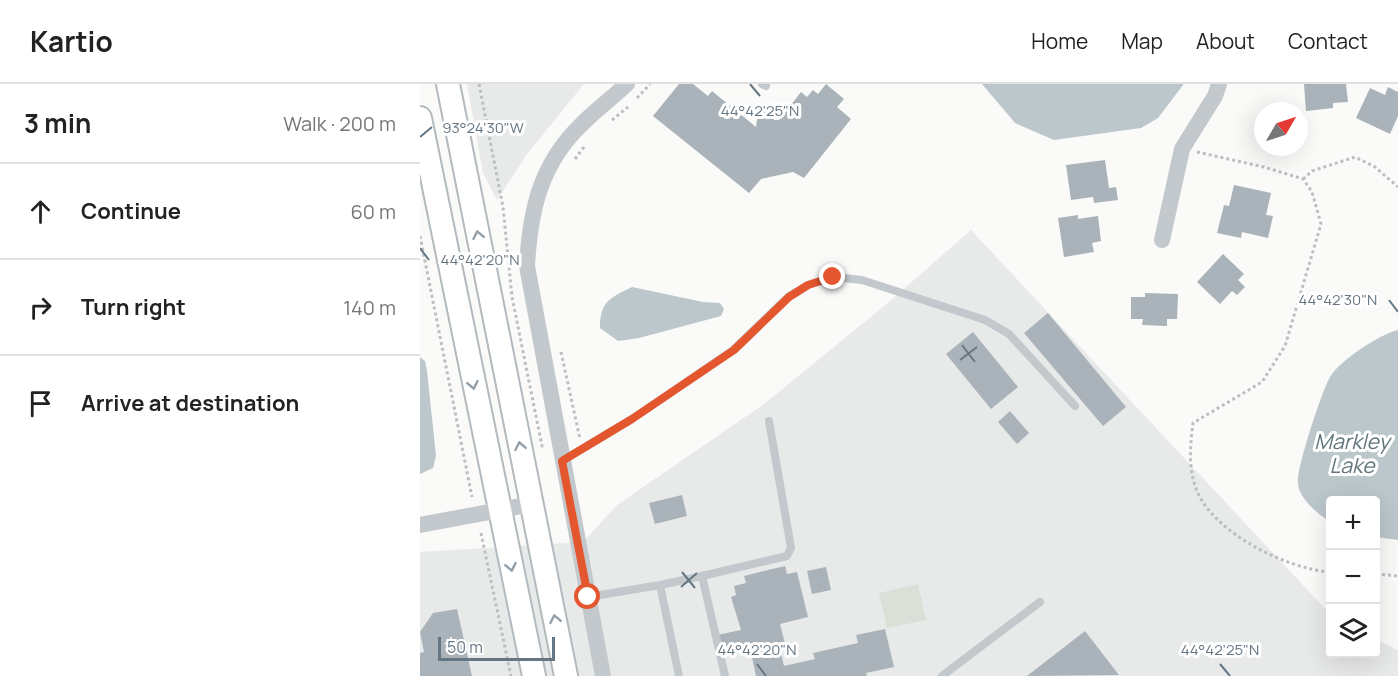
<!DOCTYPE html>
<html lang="en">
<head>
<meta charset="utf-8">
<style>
  body { margin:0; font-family:Manrope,sans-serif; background:#f6f6f6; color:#222 }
  .controls { position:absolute; right:18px; bottom:18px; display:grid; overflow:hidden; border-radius:6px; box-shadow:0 6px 24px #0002 }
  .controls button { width:54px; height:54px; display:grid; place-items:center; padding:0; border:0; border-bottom:2px solid #e0e0e0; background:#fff; color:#222; font:30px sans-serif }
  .compass { position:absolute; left:834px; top:18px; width:54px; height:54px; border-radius:50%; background:#fff; box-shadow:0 6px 24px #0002; rotate:51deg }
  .scale { position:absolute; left:18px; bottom:15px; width:117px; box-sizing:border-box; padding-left:6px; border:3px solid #657683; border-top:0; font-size:16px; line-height:21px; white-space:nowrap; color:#657683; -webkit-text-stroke:4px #fff; paint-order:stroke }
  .stop { position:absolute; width:18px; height:18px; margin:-14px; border:4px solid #e4572e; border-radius:50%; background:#fff }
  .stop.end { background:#e4572e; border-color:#fff; box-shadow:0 2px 6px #0008 }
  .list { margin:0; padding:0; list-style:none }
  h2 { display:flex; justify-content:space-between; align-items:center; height:78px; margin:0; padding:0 24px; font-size:26px }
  h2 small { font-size:20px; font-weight:400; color:#767676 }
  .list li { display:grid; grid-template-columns:39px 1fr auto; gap:18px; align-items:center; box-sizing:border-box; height:96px; padding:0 24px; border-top:2px solid #e0e0e0 }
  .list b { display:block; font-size:22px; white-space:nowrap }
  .list em { font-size:20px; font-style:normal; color:#767676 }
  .icon { flex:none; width:33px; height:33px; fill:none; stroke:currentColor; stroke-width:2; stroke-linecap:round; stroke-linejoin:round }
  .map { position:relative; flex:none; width:978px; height:592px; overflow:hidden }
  header { display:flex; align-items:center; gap:36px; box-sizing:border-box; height:84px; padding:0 30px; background:#fff; border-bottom:2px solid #e0e0e0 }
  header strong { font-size:28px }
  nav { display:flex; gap:33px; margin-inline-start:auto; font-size:21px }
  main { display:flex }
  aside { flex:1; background:#fff }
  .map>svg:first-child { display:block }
  .built { fill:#e8e9e9 }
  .green { fill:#dadfd7 }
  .water { fill:#bbc7cb }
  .building { fill:#aab3b9 }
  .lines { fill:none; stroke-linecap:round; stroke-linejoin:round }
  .secondary-casing { stroke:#b3babf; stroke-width:26 }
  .path { stroke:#bbbfc2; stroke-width:3; stroke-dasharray:3 3; stroke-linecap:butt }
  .lane { stroke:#c3c8cc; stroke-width:8 }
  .street { stroke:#c3c8cc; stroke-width:16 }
  .secondary { stroke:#fff; stroke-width:22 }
  .oneway { stroke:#939fa8 }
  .route { stroke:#e4572e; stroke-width:8 }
  .ticks { fill:none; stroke:#657683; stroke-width:2 }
  .labels { text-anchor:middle; stroke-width:6; stroke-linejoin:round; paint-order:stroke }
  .water-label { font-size:21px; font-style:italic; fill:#60757c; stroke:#fff }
  .ticks-label { font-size:15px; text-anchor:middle; fill:#657683; stroke:#fff; stroke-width:6; stroke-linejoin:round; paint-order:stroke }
</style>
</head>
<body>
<header>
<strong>Kartio</strong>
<nav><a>Home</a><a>Map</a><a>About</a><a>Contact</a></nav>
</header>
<main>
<aside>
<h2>3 min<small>Walk · 200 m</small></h2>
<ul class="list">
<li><svg class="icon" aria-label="ahead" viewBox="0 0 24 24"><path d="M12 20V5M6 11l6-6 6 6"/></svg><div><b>Continue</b></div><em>60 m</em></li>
<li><svg class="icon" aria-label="right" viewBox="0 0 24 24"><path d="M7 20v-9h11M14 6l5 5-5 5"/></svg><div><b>Turn right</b></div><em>140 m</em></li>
<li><svg class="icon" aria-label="arrive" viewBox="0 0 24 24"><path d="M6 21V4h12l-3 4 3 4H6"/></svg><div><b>Arrive at destination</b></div></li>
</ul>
</aside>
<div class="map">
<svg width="978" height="592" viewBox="0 0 978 592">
  <rect width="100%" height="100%" fill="#fafaf8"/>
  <path class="built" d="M47 0H164L107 70 77 116 63 89Z
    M551 146 910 530V570H956V555L978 566V592H0V468L163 458 197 421 344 320 463 223Z"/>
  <path class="green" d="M498 500 506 536 467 544 459 509Z"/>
  <path class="water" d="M562 0H763V1L738 34 721 44 634 56 595 39Z
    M212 203 283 218 300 219 304 225 301 232 219 254 198 257 180 244C180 217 190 214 212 203Z
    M978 246V456L956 453V416H910V437C898 431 879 414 878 400 876 385 902 307 910 293 919 277 960 250 978 246Z
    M0 273 5 277 7 287 16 372 13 384 0 390Z"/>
  <path class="building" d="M259 0H273L288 12 292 7 336 43 338 28 352 25 354 36H359L381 8 387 13 393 6 398 10 406 0 424 15 417 23 431 35 384 94 373 88 341 95 329 109 233 32Z
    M884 0H926L928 18 913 19V24L886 27Z
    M968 3 978 8V32L970 50 936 34 950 4 965 11Z
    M685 76 689 104 696 103 698 116 674 119 673 113 651 116 646 81Z
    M814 101 851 109 846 131 853 132 848 154 822 148 821 154 797 149 804 121 809 122Z
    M658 131V135L678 132 681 157 672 159 674 168 644 173 638 134Z
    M803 170 824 190 818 196 825 203 817 211 812 207 800 220 777 198Z
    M725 209 758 210 757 235H747V242L722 241 723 235H711V213H725Z
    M628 229 706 323 683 342 604 249Z
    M553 248 598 303 571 325 526 270Z
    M590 327 609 349 597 360 578 338Z
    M262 411 267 432 235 440 229 419Z
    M365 482 367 490 377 488 388 533 360 540 365 560 359 561 364 582 395 575 393 569 438 559 436 551 465 545 474 583 446 589 447 592H336L330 564 301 571 297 551 321 546 311 513 316 511 314 502 326 499 324 492Z
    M406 483 411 506 392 510 387 487Z
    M37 525 52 592H0V569L4 568 0 548 13 529Z
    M665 547 699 591 607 592Z"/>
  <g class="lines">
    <defs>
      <path id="secondary" d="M28 0 146 592
        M0 34 114 592"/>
    </defs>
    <use href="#secondary" class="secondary-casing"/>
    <path class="path" d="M59 0 83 123 92 213 122 362 125 361
      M217 14 230 0
      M192 36 208 23
      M777 68 844 83 883 95 892 108 901 140 865 262 842 298 773 339C770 361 768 386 777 407 794 449 867 485 910 488
      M155 75 164 63
      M883 95 892 87 935 73 955 83 978 103
      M0 152 52 413
      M141 268 160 355
      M61 449 91 592
      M956 490 978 492"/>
    <path class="lane" d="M342 0 346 2
      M142 377 212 335 313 266 368 213 388 201 413 193 442 196 565 236 589 250 655 322
      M282 492 367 472 371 464 349 337
      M240 501 282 492 305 592
      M168 513 240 501 259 592
      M522 592 620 518"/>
    <path class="street" d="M742 156 762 65 795 12 799 0
      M0 441 112 420
      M183 592 107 182C110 127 120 80 162 40 176 26 192 14 207 0"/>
    <use href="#secondary" class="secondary"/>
  </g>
  <defs><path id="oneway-chevron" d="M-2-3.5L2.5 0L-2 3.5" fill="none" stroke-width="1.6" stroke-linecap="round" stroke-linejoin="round" transform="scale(1.5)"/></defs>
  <g class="oneway">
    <use href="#oneway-chevron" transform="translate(58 151) rotate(-101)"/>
    <use href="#oneway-chevron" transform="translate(53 301) rotate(79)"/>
    <use href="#oneway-chevron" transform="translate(100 362) rotate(-101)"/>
    <use href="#oneway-chevron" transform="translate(91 483) rotate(78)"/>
    <use href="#oneway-chevron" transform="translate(135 535) rotate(-101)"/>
  </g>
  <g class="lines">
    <path class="route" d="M168 513 142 377 212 335 314 266 369 213 388 201 413 193"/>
  </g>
  <path class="ticks" d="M330 0 340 12M0 53 12 43M0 164 9 176M969 216 978 228M542 261 555 278M540 276 557 263M262 488 275 504M261 503 277 489M337 580 346 592M800 580 810 592"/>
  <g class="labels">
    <g class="water-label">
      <text x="932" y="365">Markley<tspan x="932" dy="24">Lake</tspan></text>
    </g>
  </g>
  <g class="ticks-label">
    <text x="340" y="32">44°42'25"N</text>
    <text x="63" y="49">93°24'30"W</text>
    <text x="60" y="181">44°42'20"N</text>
    <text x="918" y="221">44°42'30"N</text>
    <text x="337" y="571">44°42'20"N</text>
    <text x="800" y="571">44°42'25"N</text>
  </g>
</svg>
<div class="controls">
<button>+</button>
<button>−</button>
<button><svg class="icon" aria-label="layers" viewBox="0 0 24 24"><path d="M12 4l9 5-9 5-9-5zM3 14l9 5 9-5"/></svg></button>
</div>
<svg class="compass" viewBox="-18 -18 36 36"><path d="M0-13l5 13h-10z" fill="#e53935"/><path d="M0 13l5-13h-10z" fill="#767676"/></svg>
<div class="scale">50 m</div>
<div class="stop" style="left:168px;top:513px"></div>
<div class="stop end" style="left:413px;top:193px"></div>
</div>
</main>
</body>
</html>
